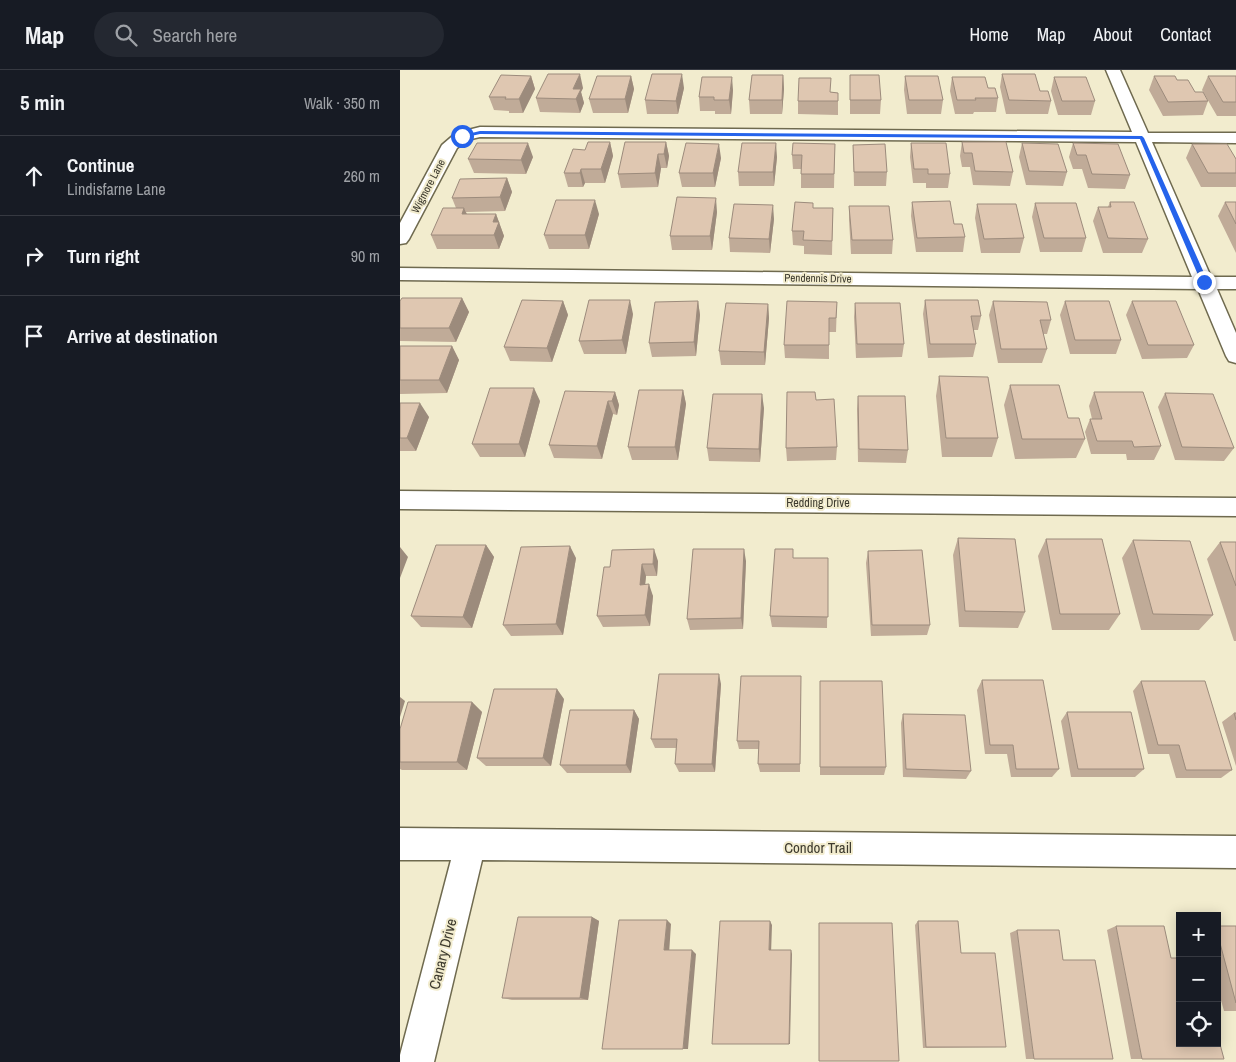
<!DOCTYPE html>
<html lang="en">
<head>
<meta charset="utf-8">
<style>
  body { margin:0; font-family:"Archivo Narrow",sans-serif; background:#242831; color:#f1f3f6 }
  .controls { position:absolute; right:15px; bottom:15px; display:grid; overflow:hidden; border-radius:0px; box-shadow:0 2px 12px #0003 }
  .controls button { width:45px; height:45px; display:grid; place-items:center; padding:0; border:0; border-bottom:1px solid #363941; background:#171b24; color:#f1f3f6; font:25px sans-serif }
  .stop { position:absolute; width:15px; height:15px; margin:-11px; border:4px solid #2563eb; border-radius:50%; background:#fff }
  .stop.end { background:#2563eb; border-color:#fff; box-shadow:0 1px 5px #0008 }
  .list { margin:0; padding:0; list-style:none }
  h2 { display:flex; justify-content:space-between; align-items:center; height:65px; margin:0; padding:0 20px; font-size:21px }
  h2 small { font-size:16px; font-weight:400; color:#9ea1a6 }
  .list li { display:grid; grid-template-columns:32px 1fr auto; gap:15px; align-items:center; box-sizing:border-box; height:80px; padding:0 20px; border-top:1px solid #363941 }
  .list b { display:block; font-size:19px; white-space:nowrap }
  .list p { margin:0; font-size:16px; white-space:nowrap; color:#9ea1a6 }
  .list em { font-size:16px; font-style:normal; color:#9ea1a6 }
  .icon { flex:none; width:28px; height:28px; fill:none; stroke:currentColor; stroke-width:2; stroke-linecap:round; stroke-linejoin:round }
  .map { position:relative; flex:none; width:836px; height:992px; overflow:hidden }
  header { display:flex; align-items:center; gap:30px; box-sizing:border-box; height:70px; padding:0 25px; background:#171b24; border-bottom:1px solid #363941 }
  header strong { font-size:24px }
  nav { display:flex; gap:28px; margin-inline-start:auto; font-size:18px }
  .search { width:350px; height:45px; background:#242831; display:flex; align-items:center; gap:12px; box-sizing:border-box; padding:0 18px; border-radius:28px; color:#9ea1a6; font-size:19px }
  main { display:flex }
  aside { flex:1; background:#171b24 }
  .map>svg:first-child { display:block }
  .lines { fill:none; stroke-linecap:round; stroke-linejoin:round }
  .street-casing { stroke:#6f6a4f; stroke-width:3 }
  .street { fill:#fff; fill-rule:evenodd }
  .wall { fill:#c0ab98 }
  .shaded-wall { fill:#9c8b7c }
  .building { fill:#dfc7b1; stroke:#9c8b7c }
  .route { fill:#2563eb }
  .labels { text-anchor:middle; stroke-width:4; stroke-linejoin:round; paint-order:stroke }
  .far-street-label { font-size:11px; fill:#3d3a2e; stroke:#f2ecce }
  .street-label { font-size:12px; fill:#3d3a2e; stroke:#f2ecce }
  .near-street-label { font-size:15px; fill:#3d3a2e; stroke:#f2ecce }
</style>
</head>
<body>
<header>
<strong>Map</strong>
<div class="search"><svg class="icon" aria-label="search" viewBox="0 0 24 24"><circle cx="10" cy="10" r="6"/><path d="M15 15l6 6"/></svg>Search here</div>
<nav><a>Home</a><a>Map</a><a>About</a><a>Contact</a></nav>
</header>
<main>
<aside>
<h2>5 min<small>Walk · 350 m</small></h2>
<ul class="list">
<li><svg class="icon" aria-label="ahead" viewBox="0 0 24 24"><path d="M12 20V5M6 11l6-6 6 6"/></svg><div><b>Continue</b><p>Lindisfarne Lane</p></div><em>260 m</em></li>
<li><svg class="icon" aria-label="right" viewBox="0 0 24 24"><path d="M7 20v-9h11M14 6l5 5-5 5"/></svg><div><b>Turn right</b></div><em>90 m</em></li>
<li><svg class="icon" aria-label="arrive" viewBox="0 0 24 24"><path d="M6 21V4h12l-3 4 3 4H6"/></svg><div><b>Arrive at destination</b></div></li>
</ul>
</aside>
<div class="map">
<svg width="836" height="992" viewBox="0 0 836 992">
  <rect width="100%" height="100%" fill="#f2ecce"/>
  <g class="lines">
    <defs>
      <path id="street" d="M706 0H720L748 63H836V73L752 72 811 207H836V219H817L836 263V293L829 291 826 286 798 219 0 210V198L792 207 736 72 80 67 67 70 57 78 9 169 6 173 0 174V153L42 75 56 63 80 57 732 62Z
        M0 421 836 428V446L0 439Z
        M0 758 836 766V798L82 790 34 992H0V985L51 790H0Z"/>
    </defs>
    <use href="#street" class="street-casing"/>
    <use href="#street" class="street"/>
  </g>
  <path class="wall" d="M602 4 640 21 651 31 648 44H606L600 17Z
    M383 5 384 19 382 44H350L349 30Z
    M450 5 481 30 480 44H450Z
    M131 6 135 19 123 43H109V41L94 40 89 27Z
    M231 6 234 19 228 43H193L189 29Z
    M505 6 543 30 541 44H507L504 20Z
    M754 6 777 10 808 31 803 45 763 46 749 20Z
    M808 6H836V46H817L802 20Z
    M552 7 588 18 598 28 596 42H574L573 44H555L550 21Z
    M654 7 695 31 691 45H658L651 21Z
    M183 18 181 22 184 33 180 43 140 42 136 28Z
    M284 18 278 44H247L245 30Z
    M333 20 331 44H315V41H300L299 27Z
    M431 22 438 23V45L398 44V31Z
    M210 72 213 86 205 113H185L183 117H168L164 103 185 80Z
    M266 72 269 86 267 98H261L258 117 221 118 218 104Z
    M562 72 613 102 610 116 573 115 570 97H562L560 86Z
    M511 73 550 104 548 118H526V113H513L510 87Z
    M622 73 667 102 663 116 626 115 619 87Z
    M673 73 730 105 725 119 688 118 682 99H673L669 87Z
    M435 74 434 118H401V99H393L392 85Z
    M792 74 836 89V117H801L786 88Z
    M453 75 487 102 486 116H454Z
    M133 87 126 104 74 103 68 89Z
    M377 87 374 116H339L338 102Z
    M321 88 315 117H282L279 103Z
    M107 108 112 122 105 141 66 142 67 144H96L104 166 99 179H37L31 165 56 138 52 128Z
    M512 132 554 154 565 167 563 182H516L511 146Z
    M710 132 748 169 742 183H703L693 151 698 137H708Z
    M825 132H836V183L818 146Z
    M635 133 686 168 682 182H640L632 147Z
    M577 134 624 168 620 183H581L575 148Z
    M449 136 493 170 492 184H451L449 150Z
    M413 138H433L432 185 404 184V176L393 175 392 161Z
    M317 142 312 180H272L270 166Z
    M199 144 189 179H149L144 165Z
    M374 149 370 183 330 182 329 168Z
    M62 228 69 242 56 272 0 271V231Z
    M525 230 581 246 578 260H573L576 274 573 287 528 288 523 244Z
    M163 231 168 245 152 292 110 291 104 277Z
    M298 231 300 245 296 286 252 287 249 273Z
    M593 231 651 250 647 264H643L647 279 642 293H598L589 245Z
    M665 231 721 270 716 284H670L660 245Z
    M732 231 794 275 787 288 742 289 726 245Z
    M437 232 436 262H429V289L385 288 384 275Z
    M455 233 504 274 502 287 456 288 454 247Z
    M368 234 369 248 365 295H321L319 281Z
    M233 244 226 284H184L179 271Z
    M0 276H52L59 290 47 323 0 324Z
    M539 306 598 368 592 387H542L536 326Z
    M610 315 668 348 685 369 676 388 615 389 604 335Z
    M283 320 286 334 278 390H232L228 377Z
    M215 322 219 335 217 345 213 344 202 389 154 388 149 375Z
    M694 322 761 376 754 390H727L726 384H691L685 362 690 349H692L689 336Z
    M765 323 834 378 824 391 775 390 758 337Z
    M458 326 508 380 506 393 458 392 457 339Z
    M416 330 437 377 436 390 387 391 386 378Z
    M140 331 125 387H80L72 374Z
    M0 333 29 347 16 381H0Z
    M364 338 360 392 309 391 307 378Z
    M558 468 625 542 618 558 559 557 553 485Z
    M646 469 720 544 709 560H652L638 486Z
    M733 470 813 545 799 560H741L722 488Z
    M820 472H836V571H834L807 489Z
    M86 475 94 487 72 558 21 557 11 546Z
    M393 479V488H428L427 558 372 557 370 546Z
    M468 481 530 555 527 565 471 566 466 493Z
    M176 488 163 565 111 566 103 555Z
    M258 491 257 506H246L245 514 253 526 250 556 203 557 197 546 210 497Z
    M346 491 343 559 290 560 287 549Z
    M401 606 400 702H360L358 694 359 679H339L337 671Z
    M582 610 659 699 652 707H611L607 684H585L577 620Z
    M420 611 486 697 484 705H420Z
    M741 611 832 700 821 708H776L769 684H748L733 621Z
    M321 614 315 702H279L275 694 276 678H255L251 669Z
    M164 629 151 696H86L77 688Z
    M72 632 82 642 67 700H2L0 699V659Z
    M234 640 239 649 231 703H167L160 695Z
    M667 642 744 699 735 707H671L661 651Z
    M834 643H836V696L822 652Z
    M503 644 571 701 566 709 503 707 501 653Z
    M192 847 199 851 188 930H112L102 928Z
    M518 851 561 883 606 977 523 978 515 855Z
    M716 856 742 989H731L707 860Z
    M817 856H836V941H824L817 916Z
    M617 860 634 989H626L610 863Z"/>
  <path class="shaded-wall" d="M180 4 183 18 181 22 184 33 180 43 173 19Z
    M282 4 284 18 278 44 276 31Z
    M383 5 384 19 382 44V30Z
    M131 6 135 19 123 43 119 29Z
    M231 6 234 19 228 43 225 29Z
    M332 7 333 20 331 44 329 30Z
    M210 72 213 86 205 113 201 99Z
    M266 72 269 86 267 98 264 84Z
    M128 73 133 87 126 104 121 90Z
    M376 73 377 87 374 116 373 102Z
    M319 74 321 88 315 117 313 103Z
    M258 84 261 98 258 117 255 103Z
    M181 99 185 113 183 117 180 103Z
    M107 108 112 122 105 141 100 127Z
    M316 128 317 142 312 180 310 166Z
    M195 130 199 144 189 179 185 165Z
    M373 135 374 149 370 183 369 169Z
    M64 138 70 152 62 144Z
    M96 144 104 166 99 179 94 165 93 152Z
    M62 228 69 242 56 272 49 258Z
    M230 230 233 244 226 284 222 270Z
    M163 231 168 245 152 292 147 278Z
    M298 231 300 245 296 286 294 272Z
    M368 234 369 248 365 295 364 282Z
    M52 276 59 290 47 323 39 310Z
    M134 318 140 331 125 387 119 374Z
    M283 320 286 334 278 390 275 377Z
    M215 322 219 335 217 345 212 331Z
    M362 324 364 338 360 392 359 379Z
    M208 331 213 344 202 389 197 376Z
    M20 333 29 347 16 381 7 368Z
    M86 475 94 487 72 558 63 547Z
    M170 476 176 488 163 565 156 554Z
    M0 477 8 487 0 508Z
    M254 479 258 491 257 506 253 494Z
    M344 479 346 491 343 559 341 548Z
    M242 494 246 506 244 526 240 515Z
    M249 514 253 526 250 556 245 545Z
    M319 604 321 614 315 702 312 694Z
    M157 619 164 629 151 696 143 688Z
    M0 627 5 631 0 647Z
    M72 632 82 642 67 700 57 692Z
    M234 640 239 649 231 703 226 695Z
    M192 847 199 851 188 930 180 928Z
    M267 850 271 854 269 884 264 880Z
    M370 851 372 855 371 884 369 880Z
    M292 880 296 884 288 979H283Z
    M391 880 392 884 390 974H389Z"/>
  <path class="building" d="M148 4H180L173 19H181L176 29 136 28Z
    M252 4H282L276 31 245 30Z
    M602 4H635L640 21H648L651 31 609 30Z
    M101 5 131 6 119 29H105L106 27H89Z
    M352 5H383L382 30H349Z
    M450 5H479L481 30H450Z
    M197 6H231L225 29H189Z
    M505 6H538L543 30H509Z
    M754 6H775L777 10H788L795 22H803L808 31 768 32Z
    M808 6H836V32H823Z
    M302 7H332L329 30H314V27H299Z
    M552 7H585L588 18H595L598 28H575L576 30H557Z
    M654 7H686L695 31H662Z
    M399 8H431L430 22 438 23V31H398Z
    M188 72H210L201 99H181L180 103H164L173 79 185 80Z
    M225 72H266L264 84H258L255 103 218 104Z
    M562 72H606L613 102 575 101 572 83H564Z
    M77 73H128L121 90 68 89Z
    M286 73 319 74 313 103H279Z
    M342 73H376L373 102H338Z
    M393 73 435 74 434 104H401L402 85H392Z
    M511 73H546L550 104H528V99H514Z
    M622 73 658 74 667 102 629 101Z
    M673 73 718 74 730 105 692 104 686 85H677Z
    M485 74 487 102H454L453 75Z
    M792 74H827L836 89V103H808Z
    M107 108 100 127 52 128 60 109Z
    M277 127 316 128 310 166H270Z
    M156 130H195L185 165H144Z
    M550 131 554 154H562L565 167 517 168 512 132Z
    M395 132 413 133V138H433L432 171 403 170 404 161H392Z
    M710 132H734L748 169 708 168 698 137H711Z
    M825 132H836V154Z
    M635 133H676L686 168H644Z
    M334 134 373 135 369 169 329 168Z
    M577 134H616L624 168 584 169Z
    M449 136H489L493 170H452Z
    M43 138H64L62 144H96L93 152H99L94 165H31Z
    M2 228H62L49 258H0V231Z
    M122 230 163 231 147 278 104 277Z
    M189 230H230L222 270 179 271Z
    M525 230H578L581 246H571L576 274H530Z
    M298 231 294 272 249 273 255 232Z
    M387 231 437 232 436 248H429V275H384Z
    M593 231 647 232 651 250H640L647 279H601Z
    M665 231H709L721 270H675Z
    M732 231H776L794 275H748Z
    M326 233 368 234 364 282 319 281Z
    M455 233H500L504 274H457Z
    M0 276H52L39 310H0Z
    M539 306 588 307 598 368H546Z
    M610 315H659L668 348H679L685 369H622Z
    M90 318H134L119 374H72Z
    M239 320H283L275 377H228Z
    M165 321 215 322 212 331H208L197 376 149 375Z
    M387 322H415L416 330 434 329 437 377 386 378Z
    M694 322H743L761 376 734 377 732 371H697L690 349H702Z
    M765 323 813 324 834 378 782 377Z
    M313 324H362L359 379 307 378Z
    M458 326H505L508 380 459 379Z
    M0 333H20L7 368H0Z
    M558 468 615 469 625 542 565 541Z
    M646 469H702L720 544H660Z
    M733 470 790 471 813 545 753 544Z
    M820 472H836V516Z
    M36 475H86L63 547 11 546Z
    M170 476 156 554 103 555 121 477Z
    M254 479 253 494H242L240 515 249 514 245 545 197 546 204 497H210L212 480Z
    M293 479H344L341 548 287 549Z
    M375 479H393V488H428V547L370 546Z
    M522 480 530 555H472L468 481Z
    M259 604H319L312 694H275L277 669H251Z
    M341 606H401L400 694H358L359 671H337Z
    M582 610H643L659 699H616L613 675H590Z
    M420 611H482L486 697H420Z
    M741 611H805L832 700H786L779 675H758Z
    M94 619H157L143 688H77Z
    M8 632H72L57 692H0V659Z
    M170 640H234L226 695H160Z
    M667 642H731L744 699H678Z
    M834 643H836V650Z
    M503 644 565 645 571 701 506 699Z
    M118 847H192L180 928H102Z
    M219 850H267L264 880H292L283 979H202Z
    M320 851H370L369 880H391L389 974H312Z
    M518 851H558L561 883H595L606 977H526Z
    M419 853H492L499 991H419Z
    M716 856H764L771 888H780V973H817V963L824 989H742Z
    M817 856H836V933L817 862Z
    M617 860H659L663 890H695L713 989H634Z"/>
  <path class="route" d="M80 61 742 66 744 68 808 212 804 214 801 212 740 69 80 64 62 68 59 66Z"/>
  <g class="labels">
    <g class="far-street-label">
      <text transform="translate(28 116) rotate(-62)" y="4">Wigmore Lane</text>
      <text transform="translate(418 208) rotate(1)" y="4">Pendennis Drive</text>
    </g>
    <g class="street-label">
      <text x="418" y="437">Redding Drive</text>
    </g>
    <g class="near-street-label">
      <text x="418" y="783">Condor Trail</text>
      <text transform="translate(43 884) rotate(-76)" y="5">Canary Drive</text>
    </g>
  </g>
</svg>
<div class="controls">
<button>+</button>
<button>−</button>
<button><svg class="icon" aria-label="locate" viewBox="0 0 24 24"><circle cx="12" cy="12" r="6"/><path d="M12 2v4M12 18v4M2 12h4M18 12h4"/></svg></button>
</div>
<div class="stop" style="left:62px;top:66px"></div>
<div class="stop end" style="left:804px;top:212px"></div>
</div>
</main>
</body>
</html>
